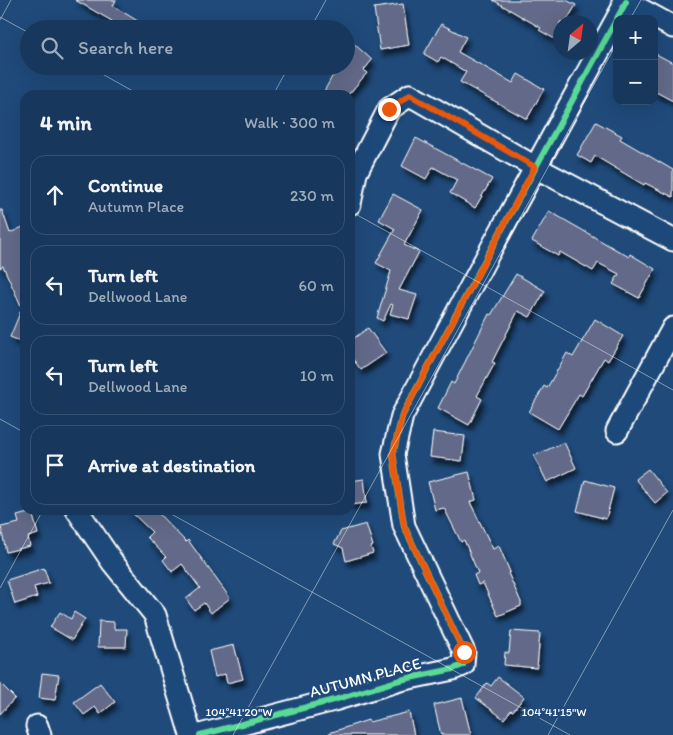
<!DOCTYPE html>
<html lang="en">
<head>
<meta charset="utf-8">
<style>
  body { margin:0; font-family:Itim,sans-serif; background:#244365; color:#f1f3f6 }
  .controls { position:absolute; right:15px; top:15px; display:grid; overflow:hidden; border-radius:10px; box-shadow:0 5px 20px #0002 }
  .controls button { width:45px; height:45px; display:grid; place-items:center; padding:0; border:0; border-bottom:1px solid #365272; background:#17385c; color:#f1f3f6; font:25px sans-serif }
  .compass { position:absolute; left:553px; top:15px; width:45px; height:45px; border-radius:50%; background:#17385c; box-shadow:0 5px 20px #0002; rotate:29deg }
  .stop { position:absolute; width:15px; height:15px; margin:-11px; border:4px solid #ea580c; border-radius:50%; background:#fff }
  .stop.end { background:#ea580c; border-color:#fff; box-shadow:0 1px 5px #0008 }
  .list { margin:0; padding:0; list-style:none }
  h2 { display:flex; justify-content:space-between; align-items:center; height:65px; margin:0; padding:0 20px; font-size:21px }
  h2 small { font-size:16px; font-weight:400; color:#9eacbb }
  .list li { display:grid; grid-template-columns:32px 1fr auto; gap:15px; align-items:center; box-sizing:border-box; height:80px; margin:0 10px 10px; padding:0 10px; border:1px solid #365272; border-radius:15px }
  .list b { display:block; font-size:19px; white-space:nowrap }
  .list p { margin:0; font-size:16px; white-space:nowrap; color:#9eacbb }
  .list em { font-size:16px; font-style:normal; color:#9eacbb }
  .icon { flex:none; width:28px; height:28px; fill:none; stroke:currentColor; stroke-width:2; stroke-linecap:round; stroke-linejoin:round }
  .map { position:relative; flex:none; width:673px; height:735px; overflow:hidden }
  .search { position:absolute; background:#17385c; box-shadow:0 5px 20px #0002; left:20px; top:20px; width:335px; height:55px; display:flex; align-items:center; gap:12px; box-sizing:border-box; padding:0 18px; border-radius:28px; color:#9eacbb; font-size:19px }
  .panel { position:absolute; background:#17385c; box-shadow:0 5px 20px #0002; left:20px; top:90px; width:335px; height:425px; border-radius:15px }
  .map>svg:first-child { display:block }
  .building { fill:#646b89; stroke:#fff; filter:url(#shadow) }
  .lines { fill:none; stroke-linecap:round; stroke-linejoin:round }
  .minor-casing { stroke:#fff; stroke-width:25 }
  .minor { stroke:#1f4a7a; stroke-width:21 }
  .cycleway-casing { stroke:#1f4a7a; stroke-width:9 }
  .cycleway { stroke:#5adb95; stroke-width:6 }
  .route { stroke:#ea580c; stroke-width:6 }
  .ticks { fill:none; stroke:#fff; stroke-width:1; stroke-opacity:0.45 }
  .labels { text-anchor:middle; stroke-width:4.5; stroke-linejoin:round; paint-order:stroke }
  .street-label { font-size:16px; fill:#fff; stroke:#1f4a7a }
  .ticks-label { font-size:12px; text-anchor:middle; fill:#fff; stroke:#1f4a7a; stroke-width:4.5; stroke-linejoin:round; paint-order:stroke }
</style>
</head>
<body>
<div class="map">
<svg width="673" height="735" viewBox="0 0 673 735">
  <defs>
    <filter id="shadow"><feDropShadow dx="3" dy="5.5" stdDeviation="2.5" flood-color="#0009"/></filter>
  </defs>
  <rect width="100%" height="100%" fill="#1f4a7a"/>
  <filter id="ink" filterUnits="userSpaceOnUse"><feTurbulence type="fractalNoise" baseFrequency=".02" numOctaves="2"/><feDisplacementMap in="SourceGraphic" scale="10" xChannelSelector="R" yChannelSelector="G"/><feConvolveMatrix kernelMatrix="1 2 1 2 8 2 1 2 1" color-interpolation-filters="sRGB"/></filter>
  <g filter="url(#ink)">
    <path class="building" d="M75 0H116L113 6 151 29H108L112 21Z
      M493 0H566L576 5 566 22H560V42L539 30 541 28Z
      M403 4 409 45 380 50 374 8Z
      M441 24 466 37 458 52 513 83 518 74 544 89 527 119 460 82 466 72 441 57 438 62 424 54Z
      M352 42 372 60 364 70 367 73 348 95H322L338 66H346V48Z
      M654 53 673 63V101L654 91Z
      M596 122 622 136 620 139 673 170V197L645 183 644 185 595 156 591 163 577 155Z
      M416 138 492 179 475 208 450 193 457 180 433 167 426 179 402 166Z
      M393 194 423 210 404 245 419 252 399 290 417 295 409 319 390 314 393 305 391 304 383 321 377 318 391 271 376 263 395 229 379 220Z
      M0 210H2L10 233 25 226V343L10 337 22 308 3 266 0 268Z
      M549 211 629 257 630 254 655 269 639 298 613 284 619 274 598 263 593 271 560 252 558 256 532 241Z
      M516 274 545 291 530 317 518 311 492 362 495 363 477 396 482 399 469 425 438 408 451 382 454 384 489 314 491 315Z
      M595 319 623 336 608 361 604 358 582 396 579 394 558 429 529 412 544 386 547 388 567 353 573 357Z
      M368 328 386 353 361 370 350 355V341Z
      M433 432 465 436 462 461 430 457Z
      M564 442 576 468 547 482 534 456Z
      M648 469 667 493 655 503 635 479Z
      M469 472 476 500 470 502 493 549 499 546 510 572 508 573 521 602V606L498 616 483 583 478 585 474 575 478 573 464 540 461 542 444 508 435 510 428 482Z
      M364 479 367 503 350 505V481Z
      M585 480 614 488 606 519 577 511Z
      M129 510H155L186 542 188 540 230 598 211 613 204 603 194 610 186 599 200 588 182 564 172 572 163 560 166 557 147 537 152 532Z
      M32 512 38 534 28 537 30 546 6 552 1 527 19 523 17 516Z
      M366 524 373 546 371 547 373 553 346 561 343 548 334 544 341 531Z
      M44 568 49 583 34 587 37 597 15 604 7 580Z
      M60 612 71 619 74 612 85 619 72 640 50 627Z
      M99 621 114 622V629H127L126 647H98Z
      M511 631 540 633 537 668 504 665 505 652 509 653Z
      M234 645 243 679 227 683 225 674 215 677 209 651Z
      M42 673 59 675 55 700 39 698Z
      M498 677 524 697 513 711 511 710 504 719 476 698 487 683 491 686Z
      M0 683 15 698 0 714Z
      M100 683 115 702 100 714 95 707 84 715 74 702Z
      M462 698 471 735H441L434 705Z
      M409 712 414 735H329V733L368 720 369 722Z"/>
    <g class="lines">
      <defs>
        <path id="minor" d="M623 0 673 27
          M350 204 356 173 389 109 410 95 535 167 673 240
          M617 431 673 328
          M77 510 113 563 155 615 191 735
          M37 726 40 735
          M200 735 334 700 400 680 453 669 463 665 464 652 404 526 393 454 402 416 485 260 626 2"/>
      </defs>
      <use href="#minor" class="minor-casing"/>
      <use href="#minor" class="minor"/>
      <defs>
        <path id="cycleway" d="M200 735 334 700 400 680 453 669 463 665 464 652 404 526 393 454 402 416 485 260 626 2"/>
      </defs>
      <use href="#cycleway" class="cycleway-casing"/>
      <use href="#cycleway" class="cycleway"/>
    </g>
  </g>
  <g class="lines" filter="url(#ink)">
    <path class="route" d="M389 109 410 95 535 167 402 416 393 454 404 526 464 652"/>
  </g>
  <path class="ticks" d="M0 17 29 33M630 19 641 0M0 20 11 0M310 29 326 0M88 66 140 95M273 95 289 66M350 211 673 390M0 419 25 433M164 510 570 735M0 588 43 510M233 735 617 43M548 735 673 510"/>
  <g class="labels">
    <g class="street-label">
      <text transform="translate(365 677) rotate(-15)" y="6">AUTUMN PLACE</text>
    </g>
  </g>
  <g class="ticks-label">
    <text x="239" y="716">104°41'20"W</text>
    <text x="554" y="716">104°41'15"W</text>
  </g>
</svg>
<div class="controls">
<button>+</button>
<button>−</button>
</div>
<svg class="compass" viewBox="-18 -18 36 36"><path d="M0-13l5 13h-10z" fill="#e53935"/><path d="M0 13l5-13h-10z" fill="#9eacbb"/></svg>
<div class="stop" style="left:464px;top:652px"></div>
<div class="stop end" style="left:389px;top:109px"></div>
<div class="search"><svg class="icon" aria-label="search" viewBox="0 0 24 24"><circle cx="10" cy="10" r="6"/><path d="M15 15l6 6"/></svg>Search here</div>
<section class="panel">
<h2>4 min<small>Walk · 300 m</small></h2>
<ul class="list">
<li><svg class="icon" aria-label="ahead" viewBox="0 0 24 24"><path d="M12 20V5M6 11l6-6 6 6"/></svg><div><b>Continue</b><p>Autumn Place</p></div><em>230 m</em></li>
<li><svg class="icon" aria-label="left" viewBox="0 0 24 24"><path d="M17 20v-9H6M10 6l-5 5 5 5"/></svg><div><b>Turn left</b><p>Dellwood Lane</p></div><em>60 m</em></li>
<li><svg class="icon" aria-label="left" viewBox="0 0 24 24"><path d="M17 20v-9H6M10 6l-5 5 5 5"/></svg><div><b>Turn left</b><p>Dellwood Lane</p></div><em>10 m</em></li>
<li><svg class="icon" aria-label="arrive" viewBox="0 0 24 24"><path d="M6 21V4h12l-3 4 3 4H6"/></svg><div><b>Arrive at destination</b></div></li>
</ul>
</section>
</div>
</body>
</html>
